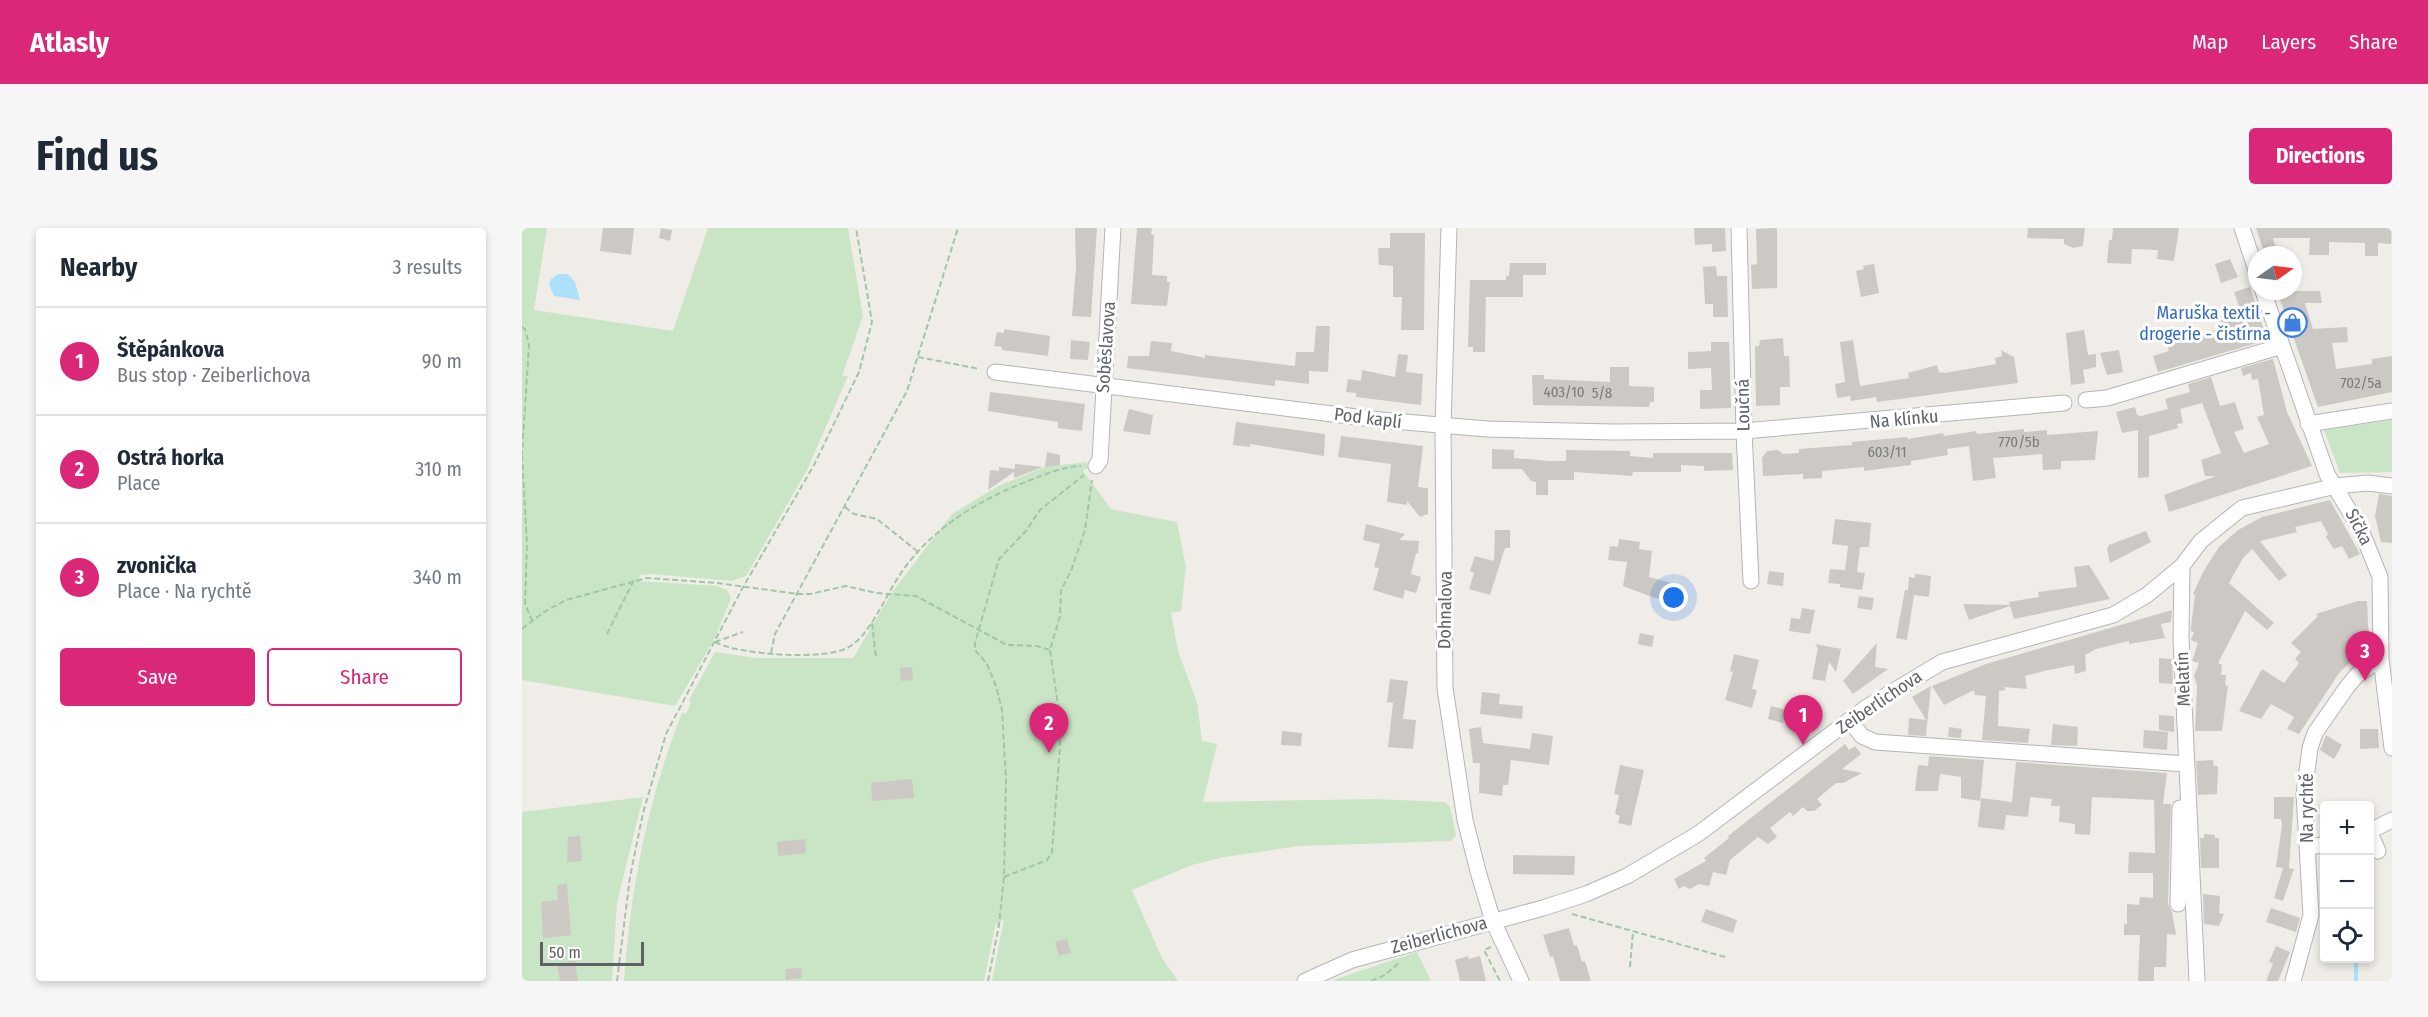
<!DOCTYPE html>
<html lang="en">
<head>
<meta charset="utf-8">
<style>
  body { margin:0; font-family:"Fira Sans Condensed",sans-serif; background:#f6f6f7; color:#1f2937 }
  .controls { position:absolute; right:18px; bottom:18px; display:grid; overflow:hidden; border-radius:6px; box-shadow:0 3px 9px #0003 }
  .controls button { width:54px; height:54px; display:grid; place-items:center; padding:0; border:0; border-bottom:2px solid #e0e1e3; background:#fff; color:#1f2937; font:30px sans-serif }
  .compass { position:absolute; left:1726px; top:18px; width:54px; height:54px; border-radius:50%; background:#fff; box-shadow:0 3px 9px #0003; rotate:76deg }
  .scale { position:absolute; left:18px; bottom:15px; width:104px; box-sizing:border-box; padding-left:6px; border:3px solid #5f6367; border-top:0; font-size:16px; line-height:21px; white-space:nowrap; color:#5f6367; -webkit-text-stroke:4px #fff; paint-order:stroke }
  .you { position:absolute; left:1152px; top:370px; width:21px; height:21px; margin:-15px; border:4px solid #fff; border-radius:50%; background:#1a73e8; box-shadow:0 0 0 9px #1a73e833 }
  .badge { display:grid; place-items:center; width:39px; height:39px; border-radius:50%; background:#db2777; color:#fff; font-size:20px; font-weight:700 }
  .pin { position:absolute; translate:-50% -50px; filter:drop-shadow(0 2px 3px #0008) }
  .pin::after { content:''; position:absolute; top:32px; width:21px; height:18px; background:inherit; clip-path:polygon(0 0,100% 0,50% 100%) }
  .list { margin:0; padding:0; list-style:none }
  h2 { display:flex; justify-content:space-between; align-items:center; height:78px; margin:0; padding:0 24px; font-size:26px }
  h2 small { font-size:20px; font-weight:400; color:#747a83 }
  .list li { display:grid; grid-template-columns:39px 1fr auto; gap:18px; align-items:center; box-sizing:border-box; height:108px; padding:0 24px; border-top:2px solid #e0e1e3 }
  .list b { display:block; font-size:22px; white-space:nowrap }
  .list p { margin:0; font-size:20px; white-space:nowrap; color:#747a83 }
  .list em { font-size:20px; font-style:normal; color:#747a83 }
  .actions { display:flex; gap:12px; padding:18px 24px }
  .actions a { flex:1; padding:14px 0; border:2px solid #db2777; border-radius:6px; text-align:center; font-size:21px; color:#db2777 }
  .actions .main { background:#db2777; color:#fff }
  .icon { flex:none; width:33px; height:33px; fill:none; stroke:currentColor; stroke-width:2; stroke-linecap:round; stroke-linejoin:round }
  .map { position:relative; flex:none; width:1870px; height:753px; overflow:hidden; border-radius:6px }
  header { display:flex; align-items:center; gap:36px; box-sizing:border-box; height:84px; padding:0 30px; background:#db2777; color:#fff }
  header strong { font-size:28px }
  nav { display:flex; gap:33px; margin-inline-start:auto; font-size:21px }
  .intro { display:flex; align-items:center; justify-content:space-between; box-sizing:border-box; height:144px; padding:0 36px }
  h1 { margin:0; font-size:42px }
  .button { padding:15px 27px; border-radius:6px; background:#db2777; color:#fff; font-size:21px; font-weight:700 }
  main { display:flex; gap:36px; padding:0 36px }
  aside { flex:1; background:#fff; border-radius:6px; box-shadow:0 3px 9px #0003 }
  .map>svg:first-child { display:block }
  .green { fill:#c9e5c6 }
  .water { fill:#ade0fa }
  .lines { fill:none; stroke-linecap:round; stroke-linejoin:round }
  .stream { stroke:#ade0fa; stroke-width:4 }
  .building { fill:#ccc8c4 }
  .minor-casing { stroke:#b2b5b9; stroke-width:17 }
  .path { stroke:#a0c6a7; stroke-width:2; stroke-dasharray:6 3; stroke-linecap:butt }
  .minor { stroke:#fff; stroke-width:15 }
  .labels { text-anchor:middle; stroke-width:6; stroke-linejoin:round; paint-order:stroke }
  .number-label { font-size:15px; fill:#7a7c7e }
  .shop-label { font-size:18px; fill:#366cbe; stroke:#fff; text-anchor:end }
  .street-label { font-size:18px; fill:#5f6367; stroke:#fff }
</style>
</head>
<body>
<header>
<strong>Atlasly</strong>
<nav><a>Map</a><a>Layers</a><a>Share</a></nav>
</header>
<div class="intro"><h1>Find us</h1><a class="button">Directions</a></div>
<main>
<aside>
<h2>Nearby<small>3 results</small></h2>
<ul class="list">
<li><span class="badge">1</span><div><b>Štěpánkova</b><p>Bus stop · Zeiberlichova</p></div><em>90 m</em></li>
<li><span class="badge">2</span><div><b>Ostrá horka</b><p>Place</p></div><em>310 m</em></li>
<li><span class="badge">3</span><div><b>zvonička</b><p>Place · Na rychtě</p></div><em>340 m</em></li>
</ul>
<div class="actions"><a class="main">Save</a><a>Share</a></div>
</aside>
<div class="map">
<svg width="1870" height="753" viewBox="0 0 1870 753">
  <rect width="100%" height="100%" fill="#f0ede8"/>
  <path class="green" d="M0 0H25L12 82 151 103 186 0H326L341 88 320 148H326L285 242 224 348 210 353 129 346 118 347 116 353 195 358 205 362 209 370 193 410 153 478 0 452Z
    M1870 192V244L1818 245 1802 202Z
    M565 234 566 240 561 243 589 281 655 294 664 339 659 383 649 385 656 423 675 474 680 513 695 516 681 574 852 571 923 574 928 579 934 607 929 613 777 618 703 629 670 637 610 662 640 730 656 753H470L482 691 473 698 462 753H102C108 662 126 570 160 485L164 486 169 474 167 472 193 424 234 430H331L371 363 430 286 476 258 523 239Z
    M121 569 95 675 90 753H0V584Z
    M895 724 909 753H812L814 751Z"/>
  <path class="water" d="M36 46H46L53 54 58 72 32 68 27 57 29 51Z"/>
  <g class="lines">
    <path class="stream" d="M1834 753V730"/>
  </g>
  <path class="building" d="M81 0H112L109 27 78 23Z
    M139 0 150 2 148 13 137 10Z
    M553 0H575L569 89 550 88 554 39Z
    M615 0H630L629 6 632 7 630 47 645 48V54H648L645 78 609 76Z
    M1172 0H1203L1204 23 1190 24V16L1173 17Z
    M1255 0V60L1230 61 1229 37 1235 36 1234 1Z
    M1506 0H1563L1561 18 1551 20 1542 16V11L1505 10Z
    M1591 0H1657L1652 33 1635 31 1636 22 1610 21 1609 36 1585 35 1587 12H1590Z
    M1734 0H1870L1869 16 1856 15V28H1843V15L1807 14V27H1787L1788 10H1751L1756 27H1743Z
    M868 5H903L902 102H879L880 69H871V38L857 37 856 20H868Z
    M1708 31 1716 49 1699 55 1693 36Z
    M988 35H1024V47H1001V69H964L963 124H951V119H946L948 52H984V48H987Z
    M1352 36 1357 65 1339 69 1334 43 1342 41 1341 38Z
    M1194 38 1195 48H1205L1206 89H1191V76H1183L1181 39Z
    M1728 59 1745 112 1636 144 1631 128 1647 123 1643 109 1654 106 1656 113 1700 100 1698 93 1706 91 1704 85 1718 81 1712 64Z
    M1755 63H1798L1800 75H1783L1791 101 1825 99 1826 114 1810 115 1814 141 1850 136V131L1870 128V164L1796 179Z
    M794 98H808L806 144 787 143V156L753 152V158L605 140 606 128H627L629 113 650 115 649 123 683 130V127L773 138 774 124H792Z
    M482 101 528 108 526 128 480 122V119L472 118 475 104 482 105Z
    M1562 102 1566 127 1574 126V139L1561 142 1563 155 1549 157 1544 105Z
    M1261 110 1262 128H1267L1268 159H1258V177L1234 178 1233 118H1237L1238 112Z
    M549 112 568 114 566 132 548 131Z
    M1331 112 1338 158 1387 150 1386 145 1415 137 1417 144 1423 145 1474 136 1473 130 1480 128 1479 122 1492 129 1496 155 1355 174 1354 169 1329 173 1328 168 1315 170 1313 156 1323 154 1318 114Z
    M1189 114H1207L1209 180 1178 181V162H1190L1189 140 1166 141V124L1189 123Z
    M1597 122 1601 144 1585 147 1578 125Z
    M876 126 886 127 884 144 901 146 899 177 834 169V165L824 164 826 151 839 153 840 142 873 149Z
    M1751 131 1765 184 1790 238 1647 284 1642 267 1694 248H1683L1679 232 1699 225 1680 175 1658 181 1661 195 1655 196 1656 200 1627 208V249L1616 250V202L1600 205 1594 184 1613 179 1615 187 1619 188 1646 181 1643 171 1668 164 1666 156 1689 149 1698 178 1713 174 1722 201 1712 204 1722 225 1747 216 1735 189 1742 187 1736 151 1730 152 1729 145 1721 148 1719 140Z
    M1088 139H1107V158L1132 159V174H1128L1127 179 1011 177 1010 147H1022V151L1088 154Z
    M468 164 563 176 560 203 536 200V194L466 183Z
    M607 181 631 187 628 207 601 203Z
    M714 194 803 206 802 228 728 216V219L711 217Z
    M1502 201V204L1525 202V207L1576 203 1573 232 1539 233V241L1521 242 1520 226 1471 230 1474 250 1451 253 1447 218 1425 221 1426 227 1389 233V237L1342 243V239L1300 243V250L1281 251V246L1241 248 1240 230 1245 223 1256 222 1261 226 1277 225V221L1330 217V214L1385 209 1386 211 1421 205 1422 208 1454 203 1455 206Z
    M819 208 901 218 896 259 906 260V286L898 289 885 273V277L865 274 869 236 816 229Z
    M970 221 992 222V230L1027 233H1044V222L1108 223V228L1131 230V225H1210L1211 242 1182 243V238L1159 237V244H1111L1110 248 1052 244V252H1026V267H1014V254L1009 253 1000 241H970Z
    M525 224 538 227V237L523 239Z
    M493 236 521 239 492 250V244L466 262 468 242 477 243V239L493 241Z
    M1857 266 1870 268V315L1859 314 1853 288Z
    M1808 272 1838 326 1827 331 1820 318 1812 321 1804 309 1806 306 1799 293 1773 299 1775 304 1738 313 1765 347 1757 353 1730 321 1721 330 1707 355 1752 395 1745 402 1723 383 1696 435 1700 437 1699 447H1704L1703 457 1706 458 1700 503H1673L1675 458 1672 448 1677 435 1670 433 1676 415 1669 412 1672 404 1669 403V399L1673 367 1671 366 1681 344 1697 319 1716 302 1740 289Z
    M1313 291 1349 295 1347 319H1338L1335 344 1343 345 1340 362 1318 359V356L1306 355 1308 341 1323 342 1326 318 1310 316Z
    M844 296 883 306 877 312 897 313 896 326 894 325 889 346 899 349 894 365 883 362 881 371 851 362 857 340 852 339 858 316 841 312Z
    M973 302H988V320H983L968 367 947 361 952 345 948 343 953 328 972 333Z
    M1624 303 1629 314 1588 335 1585 321 1587 317Z
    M1097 311 1118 314 1117 321 1130 323 1127 349 1157 357 1155 373 1133 370 1101 358 1105 334 1086 332 1088 318 1096 319Z
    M1567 337 1588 371 1492 391 1488 378 1447 392 1441 376 1488 377 1487 374 1517 369 1516 364 1555 359 1552 339Z
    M1247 343 1262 345 1261 358 1245 356Z
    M1393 346 1409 348 1407 369 1392 367 1385 412 1374 410 1383 362H1386L1387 349 1393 350Z
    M1337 368 1352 370 1350 382 1335 380Z
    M1836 373H1845L1847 416 1817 445 1777 506 1765 501 1772 489 1749 476 1739 491 1717 483 1740 441 1762 455 1777 435 1773 431 1779 424 1769 415 1796 388 1794 386Z
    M1280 380 1293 382 1288 406 1267 403 1269 390 1278 391Z
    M1650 382 1649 394 1639 396 1643 410 1607 416V413L1574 421 1563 427 1564 443 1553 446 1552 437 1522 443 1503 448 1505 461 1482 459 1483 462 1477 463 1476 498 1508 501 1506 515 1460 512 1464 468 1453 467 1452 462 1422 477 1410 458 1464 436Z
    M1118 405 1132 408 1130 419 1116 416Z
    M1355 415 1353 439 1366 441 1331 466 1321 453Z
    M1293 416 1319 421 1314 444 1307 434 1303 453 1290 451 1296 420Z
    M1212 426 1237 432 1230 461 1235 462 1230 480 1203 472 1211 444 1208 443Z
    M1637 430 1650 431 1651 456 1637 455Z
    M390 439 391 452 379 453 378 440Z
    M868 451 886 453 881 491 894 492 891 521 866 519 871 475 865 474Z
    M1409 458 1404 508 1386 507 1387 490 1404 492 1390 469Z
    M960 464 978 466 977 476 1001 478 1000 491 958 486Z
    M1249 478 1264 482 1261 495 1246 491Z
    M1637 487 1652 488V504L1637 502Z
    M1531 496 1556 499 1555 518 1529 517Z
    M959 499 961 515 1008 521 1010 505 1031 508 1027 537 989 532 986 557H981L980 568 957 565 958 535H951L947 501Z
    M1427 499 1440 501 1439 510 1426 509Z
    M1838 501H1856L1857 520 1838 521Z
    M1622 502 1646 504 1645 522 1621 520Z
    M760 503 780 505 779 518 759 517Z
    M1804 507 1820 517 1812 531 1798 522Z
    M1323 516 1327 522 1333 518 1339 526 1320 541 1340 545 1321 555H1314L1295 571 1300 577 1292 583H1285L1281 579 1271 588 1268 584 1248 600 1255 609 1246 616 1236 609 1208 632 1204 647 1191 644 1187 658 1177 656 1168 661 1162 658 1157 661 1152 651 1184 633 1182 630 1207 610 1206 608Z
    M1407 528 1462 532 1458 573 1439 570V549L1418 546 1416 563H1393L1396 537 1406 538Z
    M1691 532 1692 538H1696L1695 566 1676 567 1674 533Z
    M1494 534 1645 545 1641 576H1649L1646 676 1650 684 1654 707 1645 706 1644 739H1632V753H1616L1618 707H1602V696H1605V676L1617 677 1618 669 1631 670V645H1606L1607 624 1633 625 1632 572 1570 569 1568 607 1553 606V596L1537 594 1538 578H1529L1530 571 1508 569 1506 589 1484 587 1482 602 1456 599 1459 570 1490 574Z
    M1098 537 1122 542 1109 598 1096 595 1098 588 1093 586 1097 567 1092 566Z
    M390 551 392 570 350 573 349 555Z
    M1752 569H1772L1767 640 1772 641 1761 673 1752 670 1761 640 1754 639 1760 597 1759 591H1752Z
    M1682 606 1693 607V610H1697V640H1679L1678 610H1682Z
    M58 608 60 633 45 634 46 609Z
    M283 611 284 625 256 628 255 614Z
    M991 627 1053 628 1052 647 991 646Z
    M45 656 49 707 21 710 19 674 36 672 35 657Z
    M1681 666 1698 668 1697 685 1702 686 1697 698 1682 696Z
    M1749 680 1778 690 1774 704 1744 694Z
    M1184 681 1215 692 1211 705 1179 694Z
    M1047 700 1052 718 1055 717 1060 734 1063 733 1069 753H1038L1031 728 1028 729 1021 707Z
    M545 711 549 725 537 728 533 714Z
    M1754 718 1768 724 1756 753H1744L1751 736 1747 734Z
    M946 728 947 731 958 728 964 753H938L933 732Z
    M53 733 56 753H38L35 736Z
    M279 740 280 750 264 752 263 741Z"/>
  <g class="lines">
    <defs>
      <path id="minor" d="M927 0 921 198 923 460 943 592 957 647 971 693 999 753
        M1217 0 1222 203 1229 353
        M1720 0 1735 45
        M1741 63 1805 246 1839 302 1858 349 1859 431 1870 520
        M473 144 859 192 965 201 1091 204 1222 203 1542 175
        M1564 172 1585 170 1760 118
        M1786 196 1870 183
        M574 238 578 232 591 0
        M1660 338 1659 411 1675 753
        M1327 492 1340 508 1353 514 1664 536
        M1848 603 1870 592
        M1848 605 1856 623
        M1785 619 1802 617
        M1656 676 1658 580
        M783 753 830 732 1021 680 1064 666 1105 648 1176 606 1345 479 1420 434 1591 387 1625 367 1660 338 1679 313 1720 280 1814 258 1846 255 1870 258
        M1771 753 1789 687 1782 566 1788 520 1793 505 1825 459 1835 447 1859 431"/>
    </defs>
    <use href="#minor" class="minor-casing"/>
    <path class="path" d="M0 99 3 101 7 117 0 226
      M396 129 458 141
      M0 227 5 315 3 376 10 392
      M323 279 332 286 355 291 395 323
      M350 395 354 429
      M0 401 22 384 44 372 125 350 195 355 276 366H288L324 358 354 365 394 368 485 417 515 418 528 422
      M85 406 112 352
      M193 414C217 427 304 433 327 419 348 407 363 369 377 348 408 301 455 273 506 253 523 246 541 239 559 238
      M193 414 221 404
      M249 425 253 406 385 163 436 0
      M482 649 525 632 530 624 538 519 536 477 528 422 538 388 539 362 549 343 563 302 570 252
      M1050 686 1203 729
      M1848 689 1851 654 1848 636
      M969 719 962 722 978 753
      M1108 739 1111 704
      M95 753 108 649 121 585 144 506 220 361 292 237 337 144 350 94 334 0
      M466 753 477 697 482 649 484 552 480 482 474 458 465 436 453 422V415L477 331 504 303 518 282 562 247
      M849 753 863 747 877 735"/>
    <use href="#minor" class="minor"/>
  </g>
  <defs>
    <symbol id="shop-ring" viewBox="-11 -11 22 22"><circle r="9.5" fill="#fff" stroke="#3f7fe0" stroke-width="1.5"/><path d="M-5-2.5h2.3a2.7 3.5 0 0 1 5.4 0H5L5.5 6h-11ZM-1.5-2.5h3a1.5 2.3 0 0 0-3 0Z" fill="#3f7fe0"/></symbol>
  </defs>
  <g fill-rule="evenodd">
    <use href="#shop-ring" x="1754" y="78" width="33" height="33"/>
  </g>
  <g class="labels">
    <g class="number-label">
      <text x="1839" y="160">702/5a</text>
      <text x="1042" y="169">403/10</text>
      <text x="1080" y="170">5/8</text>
      <text x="1497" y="219">770/5b</text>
      <text x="1365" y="229">603/11</text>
    </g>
    <g class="shop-label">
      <text x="1749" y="91">Maruška textil -<tspan x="1749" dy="21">drogerie - čistírna</tspan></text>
    </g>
    <g class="street-label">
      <text transform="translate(584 119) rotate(-86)" y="6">Soběslavova</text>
      <text transform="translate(1221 177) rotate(-91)" y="6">Loučná</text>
      <text transform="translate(846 190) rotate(7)" y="6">Pod kaplí</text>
      <text transform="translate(1382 191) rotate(-5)" y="6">Na klínku</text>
      <text transform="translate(1837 299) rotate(63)" y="6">Síčka</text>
      <text transform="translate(923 382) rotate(-89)" y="6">Dohnalova</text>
      <text transform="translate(1661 451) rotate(-92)" y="6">Melatín</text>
      <text transform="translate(1357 474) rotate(-34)" y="6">Zeiberlichova</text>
      <text transform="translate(1785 580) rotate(-90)" y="6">Na rychtě</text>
      <text transform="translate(917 707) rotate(-15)" y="6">Zeiberlichova</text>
    </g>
  </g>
</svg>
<div class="controls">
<button>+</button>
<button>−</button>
<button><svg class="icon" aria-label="locate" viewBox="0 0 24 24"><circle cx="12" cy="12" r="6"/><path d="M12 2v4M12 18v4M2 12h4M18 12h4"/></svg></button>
</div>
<svg class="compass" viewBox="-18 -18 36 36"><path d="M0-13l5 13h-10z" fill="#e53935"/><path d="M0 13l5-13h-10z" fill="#747a83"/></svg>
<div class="scale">50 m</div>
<div class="you"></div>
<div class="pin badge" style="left:1281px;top:517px">1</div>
<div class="pin badge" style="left:527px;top:525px">2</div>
<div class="pin badge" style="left:1843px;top:453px">3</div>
</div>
</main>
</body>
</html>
